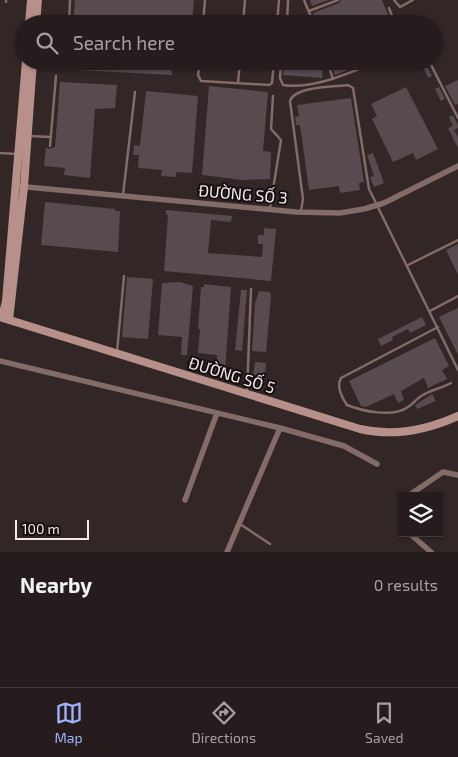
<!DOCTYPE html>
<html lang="en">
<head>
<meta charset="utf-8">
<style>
  body { margin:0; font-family:"Exo 2",sans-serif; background:#2e2526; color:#f1f3f6 }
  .controls { position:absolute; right:15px; bottom:15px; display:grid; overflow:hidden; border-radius:0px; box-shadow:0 1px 4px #0004 }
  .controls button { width:45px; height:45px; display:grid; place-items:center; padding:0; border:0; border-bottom:1px solid #423a3b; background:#261c1d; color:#f1f3f6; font:25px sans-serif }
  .scale { position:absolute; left:15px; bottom:12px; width:74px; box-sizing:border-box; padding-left:5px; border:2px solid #f2eaea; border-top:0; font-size:14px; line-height:18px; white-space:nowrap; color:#f2eaea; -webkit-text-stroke:4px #161011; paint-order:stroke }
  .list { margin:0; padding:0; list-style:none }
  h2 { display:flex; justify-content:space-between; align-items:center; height:65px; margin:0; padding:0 20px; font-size:21px }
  h2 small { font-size:16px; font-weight:400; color:#a4a1a4 }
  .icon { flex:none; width:28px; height:28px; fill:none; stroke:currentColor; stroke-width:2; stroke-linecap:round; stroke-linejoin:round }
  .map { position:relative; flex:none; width:458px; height:552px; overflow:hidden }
  .search { position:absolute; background:#261c1d; box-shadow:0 1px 4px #0004; left:15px; right:15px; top:15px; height:55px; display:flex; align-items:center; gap:12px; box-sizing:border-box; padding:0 18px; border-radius:28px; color:#a4a1a4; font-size:19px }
  .sheet { height:135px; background:#261c1d }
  nav { display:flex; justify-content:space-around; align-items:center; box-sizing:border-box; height:70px; border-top:1px solid #423a3b; background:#261c1d; font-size:14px; color:#a4a1a4 }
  nav a { display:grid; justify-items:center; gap:2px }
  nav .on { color:#9db4fd }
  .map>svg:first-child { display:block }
  .building { fill:#574b50 }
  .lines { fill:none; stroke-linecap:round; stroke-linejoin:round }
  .lane { stroke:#836b67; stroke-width:2.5 }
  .street { stroke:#836b67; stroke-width:5.5 }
  .secondary { stroke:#b69089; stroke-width:8 }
  .labels { text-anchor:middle; stroke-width:4; stroke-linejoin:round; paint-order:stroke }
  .street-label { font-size:16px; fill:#f2eaea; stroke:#161011 }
</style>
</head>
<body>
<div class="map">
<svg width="458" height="552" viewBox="0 0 458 552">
  <rect width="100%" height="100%" fill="#322627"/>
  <path class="building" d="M75 0H194L192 24H179V21L166 20V24H73Z
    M310 0H329L312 6Z
    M341 0H382L392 24H317L313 13 339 3Z
    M79 61H170L172 75 78 70Z
    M284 61H317L318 64 323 65 322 78 283 75Z
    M330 61H370L335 75Z
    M426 65 432 76 428 78 423 66Z
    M458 80V104L455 105 445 86Z
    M60 82 117 85 115 108 95 109 90 178 64 175 65 168 44 166 46 147 49 149 55 147Z
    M209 86 268 92 263 151 271 152 270 179 243 180 202 175Z
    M406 87 438 149 416 160 413 153 393 162 372 119 377 116 371 104Z
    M439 87 445 99 441 101 435 89Z
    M146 91 198 96 192 173 176 172V177L161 176 162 170 138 168 139 155H133L134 145 140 146Z
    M351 98 364 182 359 183 360 190 340 193 339 186 309 190 300 125H296L295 117 299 116 297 105Z
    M453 115 458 125V128L454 130 458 137V148L448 128 453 126 449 117Z
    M373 153 384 183 374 187 370 177 374 176 367 155Z
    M45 202 115 209V211H120L118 252 41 245Z
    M166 210 232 216 231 222 211 220 208 253 262 257 263 244H258V235H264V228L276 229 271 281 164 271 168 215H166Z
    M458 244V275L446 250Z
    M127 277 153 279 148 339 122 337Z
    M180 282 193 286 187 355H181L182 337 158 335 162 283Z
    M204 284 231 287 225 372 215 371 217 355 198 353 200 329H198L201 287H204Z
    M241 290H247L242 351 235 350Z
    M259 291 270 292 271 297 266 352 252 351 255 303Z
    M458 308V355L439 317Z
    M422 317 426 325 410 333 408 329 392 337 393 340 381 346 378 339Z
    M435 338 449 366 442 370 447 379 428 388 424 378 401 391 404 400 398 403 394 394 366 407 361 406 349 381Z
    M255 362 266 363 265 377 253 376Z
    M432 394 436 401 417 409 415 405Z"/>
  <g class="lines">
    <path class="lane" d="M304 0 314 24
      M394 0 400 7 413 0
      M6 2V0
      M389 8 395 24
      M309 11 338 0
      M287 23 288 0
      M69 24 70 0
      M203 24 205 0
      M243 24 245 0
      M277 24 279 0
      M287 24 313 22
      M200 61 198 75 201 81 269 85 272 83 274 61
      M281 61 280 78 283 85C314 90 351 72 379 61
      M327 61 333 79
      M429 61 458 118
      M238 83 240 61
      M30 136 51 137
      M50 146 56 76
      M0 153 17 154
      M123 195 135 92
      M270 208 281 140 271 129 273 96
      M301 211 303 199 290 101C295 86 334 87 348 85L353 88 369 189 458 370
      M408 265 458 240
      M430 311 458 296
      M438 327 341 378C336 386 342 398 347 405 362 411 393 418 408 407 413 404 417 398 423 395 431 390 442 388 451 383
      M117 352 124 276
      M247 392 251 289
      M240 524 270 544"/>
    <path class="street" d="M16 186 296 212 340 213 364 209 384 203 458 166
      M0 361 280 428 344 446 377 464
      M408 496 443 472 458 475
      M185 500 217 413
      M409 533 431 552
      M227 552 280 428"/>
    <path class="secondary" d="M29 24 31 0
      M36 24 38 0
      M0 317 360 429C394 437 427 430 458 416
      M2 317 6 301 26 61
      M9 320 24 187 33 61"/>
  </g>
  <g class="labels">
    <g class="street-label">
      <text transform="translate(243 194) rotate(5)" y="6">ĐƯỜNG SỐ 3</text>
      <text transform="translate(232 375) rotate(17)" y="6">ĐƯỜNG SỐ 5</text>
    </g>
  </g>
</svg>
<div class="controls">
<button><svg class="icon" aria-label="layers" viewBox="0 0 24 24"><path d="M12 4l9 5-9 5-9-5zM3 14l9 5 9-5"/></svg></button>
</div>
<div class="scale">100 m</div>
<div class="search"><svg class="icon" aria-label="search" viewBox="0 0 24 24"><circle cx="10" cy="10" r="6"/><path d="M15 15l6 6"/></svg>Search here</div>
</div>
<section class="sheet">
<h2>Nearby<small>0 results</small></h2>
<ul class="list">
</ul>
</section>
<nav>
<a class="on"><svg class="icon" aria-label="map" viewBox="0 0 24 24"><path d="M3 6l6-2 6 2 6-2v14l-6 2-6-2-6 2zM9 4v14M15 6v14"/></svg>Map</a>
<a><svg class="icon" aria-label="directions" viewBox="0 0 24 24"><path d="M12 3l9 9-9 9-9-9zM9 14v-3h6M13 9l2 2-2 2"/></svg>Directions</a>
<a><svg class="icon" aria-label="saved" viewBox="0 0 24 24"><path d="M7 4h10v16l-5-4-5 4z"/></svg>Saved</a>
</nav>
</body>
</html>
